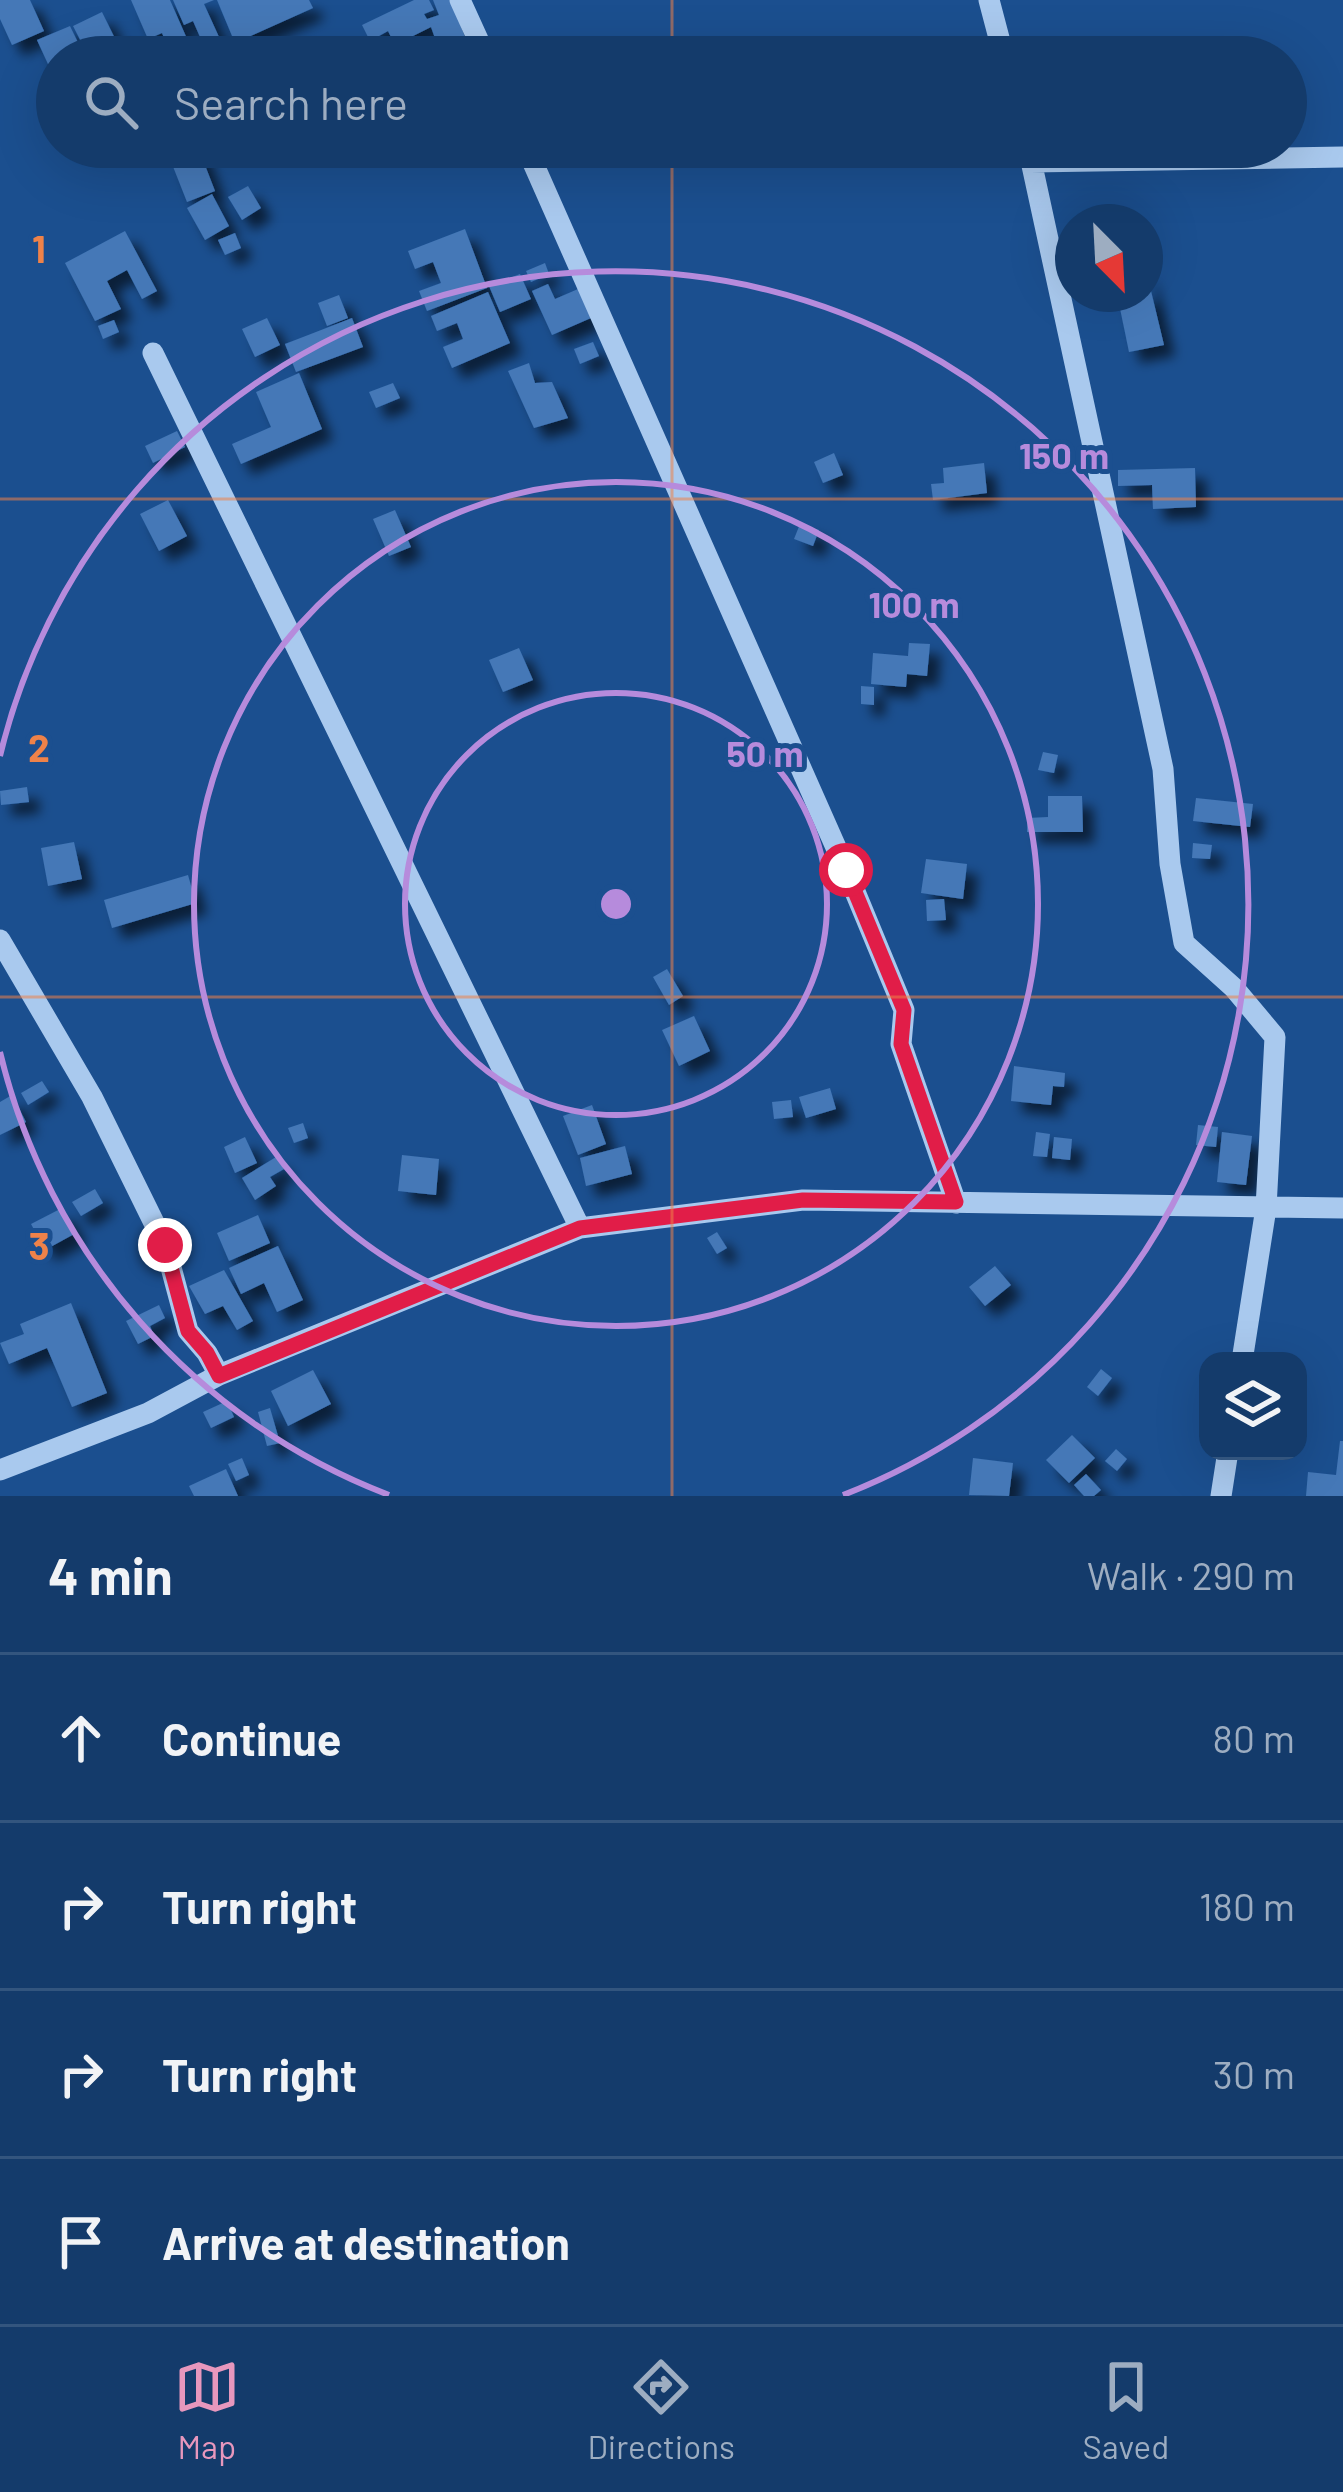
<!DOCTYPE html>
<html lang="en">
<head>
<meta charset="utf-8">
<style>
  body { margin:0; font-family:Barlow,sans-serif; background:#214673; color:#f1f3f6 }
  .controls { position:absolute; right:36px; bottom:36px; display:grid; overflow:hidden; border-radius:24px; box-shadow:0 12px 48px #0002 }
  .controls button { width:108px; height:108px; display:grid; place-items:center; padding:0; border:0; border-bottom:3px solid #33557e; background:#143b6b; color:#f1f3f6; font:60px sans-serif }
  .compass { position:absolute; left:1055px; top:204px; width:108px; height:108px; border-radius:50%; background:#143b6b; box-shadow:0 12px 48px #0002; rotate:156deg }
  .stop { position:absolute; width:36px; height:36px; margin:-27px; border:9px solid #e11d48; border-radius:50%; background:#fff }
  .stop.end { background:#e11d48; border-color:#fff; box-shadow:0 3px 12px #0008 }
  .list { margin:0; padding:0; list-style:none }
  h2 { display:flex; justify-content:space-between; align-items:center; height:156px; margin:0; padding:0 48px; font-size:51px }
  h2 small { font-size:39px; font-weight:400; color:#9dadc1 }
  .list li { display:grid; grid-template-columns:78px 1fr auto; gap:36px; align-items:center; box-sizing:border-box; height:168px; padding:0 48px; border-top:3px solid #33557e }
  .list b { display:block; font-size:45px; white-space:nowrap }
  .list em { font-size:39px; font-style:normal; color:#9dadc1 }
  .icon { flex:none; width:66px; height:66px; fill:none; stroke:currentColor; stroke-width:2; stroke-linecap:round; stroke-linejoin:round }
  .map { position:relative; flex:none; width:1343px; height:1496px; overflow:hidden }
  .search { position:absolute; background:#143b6b; box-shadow:0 12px 48px #0002; left:36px; right:36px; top:36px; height:132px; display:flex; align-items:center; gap:30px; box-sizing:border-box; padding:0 42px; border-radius:66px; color:#9dadc1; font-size:45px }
  .sheet { height:828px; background:#143b6b }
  nav { display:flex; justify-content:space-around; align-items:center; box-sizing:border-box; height:168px; border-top:3px solid #33557e; background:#143b6b; font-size:33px; color:#9dadc1 }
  nav a { display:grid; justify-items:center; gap:6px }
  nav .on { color:#e797bd }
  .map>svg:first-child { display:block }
  .building { fill:#4478b7; filter:url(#shadow) }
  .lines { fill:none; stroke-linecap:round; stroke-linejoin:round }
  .minor { stroke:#a9c9ee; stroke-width:21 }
  .route { stroke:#e11d48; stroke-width:15 }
  .grid { fill:none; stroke:#ee8249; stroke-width:3; stroke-opacity:0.55 }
  .ring { fill:none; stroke:#b68bdc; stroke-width:6 }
  .grid-label { font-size:39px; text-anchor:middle; font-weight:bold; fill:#ee8249; stroke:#1b4f8f; stroke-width:10; stroke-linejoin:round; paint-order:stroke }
  .centre { fill:#b68bdc; stroke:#1b4f8f; stroke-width:6 }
  .ring-label { font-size:36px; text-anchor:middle; font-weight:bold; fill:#b68bdc; stroke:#1b4f8f; stroke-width:10; stroke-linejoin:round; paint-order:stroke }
</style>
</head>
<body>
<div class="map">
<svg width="1343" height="1496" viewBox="0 0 1343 1496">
  <defs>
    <filter id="shadow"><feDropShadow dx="11" dy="11" stdDeviation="6" flood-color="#0009"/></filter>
  </defs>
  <rect width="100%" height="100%" fill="#1b4f8f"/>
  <path class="building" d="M0 0H30L44 31 12 45 0 19Z
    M131 0H170L195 57H172L162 33 148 39Z
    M173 0H214L204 4 224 48 208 55 193 21 184 25Z
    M217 0H309L313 8 235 43Z
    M414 0H429L434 10 424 14 427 19 439 15 433 0H451L468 45 441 55 431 27 395 45 388 31 370 41 362 25Z
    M102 12 124 57H89L73 26Z
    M70 26 85 57H57V73L53 75 37 40Z
    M198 147 215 191 187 202 172 164 183 159 181 154Z
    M248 186 261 208 242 220 228 197Z
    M212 194 229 226 205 240 187 208Z
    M465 229 487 288 427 311 419 291 441 283 433 262 415 269 408 251Z
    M125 231 157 291 142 299 127 270 107 281 121 309 95 321 65 263Z
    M235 233 241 248 225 255 218 240Z
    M545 263 549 274 531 282 526 271Z
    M1145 266 1164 345 1129 352 1117 294H1145Z
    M520 274 531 299 500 312 489 286Z
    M548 284 555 299 578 289 591 318 552 335 532 291Z
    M488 292 510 343 452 368 443 347 463 339 457 323 437 331 431 316Z
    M339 295 348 318 327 326 318 303Z
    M267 318 280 345 255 357 242 329Z
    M352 318 363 347 296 372 285 344Z
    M114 320 119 332 103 339 98 326Z
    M593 342 599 356 580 364 574 349Z
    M529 363 535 383 552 382 568 418 534 428 508 371Z
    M299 373 322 429 241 464 232 444 271 427 256 392Z
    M393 383 400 398 376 408 369 392Z
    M177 431 185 447 153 463 145 446Z
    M834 453 843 475 823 483 814 462Z
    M984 463 987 493 933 500 931 484 944 483 943 468Z
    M1195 468 1196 507 1153 509 1152 485 1118 486V470Z
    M168 500 187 536 159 551 140 514Z
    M395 510 411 547 389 556 373 519Z
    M800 524 819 530 813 546 794 539Z
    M909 643 930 644 927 676 907 674 906 687 871 684 873 653 908 656Z
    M519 648 533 680 503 692 489 660Z
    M861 686 874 687V705L861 704Z
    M1043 752 1058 755 1054 773 1038 770Z
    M27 787 29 802 1 805 0 791Z
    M1048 796H1082L1083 832H1027V818L1048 817Z
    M1196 798 1253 804 1250 827 1193 821Z
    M74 842 82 879 48 886 41 848Z
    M1193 843 1212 845 1210 859 1192 858Z
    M926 859 967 864 963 899 921 893Z
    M188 875 196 903 112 928 104 900Z
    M944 899 946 920 927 921 926 900Z
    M667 969 683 996 669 1005 653 977Z
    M694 1016 710 1051 679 1066 662 1030Z
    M1014 1066 1065 1073 1064 1087 1053 1086 1051 1105 1011 1101Z
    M42 1081 49 1092 28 1105 21 1093Z
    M830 1088 836 1109 806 1118 799 1097Z
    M12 1095 26 1122 0 1135V1102Z
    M791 1100 793 1117 774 1119 772 1102Z
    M592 1105 606 1144 578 1155 563 1116Z
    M303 1123 308 1138 294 1143 288 1128Z
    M1198 1125 1218 1127 1216 1147 1196 1145Z
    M1036 1132 1050 1134 1047 1157 1033 1156Z
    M1222 1132 1252 1136 1246 1185 1217 1182Z
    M245 1137 257 1163 235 1173 224 1147Z
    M1054 1137 1072 1139 1070 1160 1052 1158Z
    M625 1146 632 1174 586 1186 580 1158Z
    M402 1155 439 1159 436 1195 398 1191Z
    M276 1157 284 1169 270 1177 276 1186 255 1200 242 1178Z
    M95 1189 103 1203 81 1216 72 1202Z
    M62 1208 76 1233 45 1250 31 1224Z
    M258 1215 270 1243 229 1261 217 1233Z
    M717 1232 727 1248 717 1254 707 1238Z
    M278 1246 303 1300 277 1312 264 1283 241 1294 229 1268Z
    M995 1266 1011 1285 985 1306 969 1287Z
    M224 1270 253 1321 237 1330 223 1306 205 1314 189 1286Z
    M71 1303 107 1393 72 1407 47 1348 9 1364 0 1343 24 1334 20 1324Z
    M159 1305 165 1318 150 1326 154 1336 138 1344 126 1321Z
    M1101 1369 1112 1378 1098 1396 1087 1387Z
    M313 1370 331 1404 288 1426 271 1391Z
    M227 1401 234 1417 211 1428 203 1412Z
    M270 1408 280 1443 267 1446 258 1412Z
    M1072 1435 1095 1458 1069 1483 1046 1460Z
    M1340 1441H1343V1496H1306L1308 1472 1336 1475Z
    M1116 1449 1127 1459 1117 1471 1105 1461Z
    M242 1458 249 1475 236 1481 228 1464Z
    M973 1458 1013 1463 1009 1496 969 1495Z
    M226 1469 238 1496H194L189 1486Z
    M1086 1474 1101 1490 1094 1496H1084L1074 1485Z"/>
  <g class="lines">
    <path class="minor" d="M460 0 486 57
      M989 0 1004 57
      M526 147 846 870 904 1010 901 1044 956 1203
      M1028 147 1163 769 1170 864 1184 943 1234 988 1275 1037 1266 1208 1242 1361
      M1031 162 1343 157
      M153 353 580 1228
      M0 940 92 1097 165 1245 188 1331 207 1353 219 1375
      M0 1470 148 1413 219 1375 580 1228 803 1200 1343 1208
      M1221 1496 1228 1451"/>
  </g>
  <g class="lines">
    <path class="route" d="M165 1245 188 1331 207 1353 219 1376 580 1228 803 1200 956 1202 901 1044 904 1010 846 870"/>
  </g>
  <path class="grid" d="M672 0V57M672 147V1496M0 499H1343M0 997H1343"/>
  <g class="ring">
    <circle cx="616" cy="904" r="211"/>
    <circle cx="616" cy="904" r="422"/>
    <path d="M389 1495A633 633 0 0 1 0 1052M0 756A633 633 0 1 1 843 1495"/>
  </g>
  <g class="grid-label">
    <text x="39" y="263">1</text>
    <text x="39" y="762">2</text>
    <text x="39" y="1260">3</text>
  </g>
  <circle cx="616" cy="904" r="18" class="centre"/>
  <g class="ring-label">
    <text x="1064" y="469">150 m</text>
    <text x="914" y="618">100 m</text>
    <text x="765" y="767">50 m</text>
  </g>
</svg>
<div class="controls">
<button><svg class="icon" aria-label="layers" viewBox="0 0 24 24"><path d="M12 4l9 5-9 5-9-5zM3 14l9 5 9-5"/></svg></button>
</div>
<svg class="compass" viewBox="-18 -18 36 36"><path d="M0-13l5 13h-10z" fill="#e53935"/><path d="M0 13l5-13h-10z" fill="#9dadc1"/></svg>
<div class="stop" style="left:846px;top:870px"></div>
<div class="stop end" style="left:165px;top:1245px"></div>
<div class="search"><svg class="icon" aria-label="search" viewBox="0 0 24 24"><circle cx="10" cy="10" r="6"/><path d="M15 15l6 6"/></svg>Search here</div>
</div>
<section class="sheet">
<h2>4 min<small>Walk · 290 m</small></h2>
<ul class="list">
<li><svg class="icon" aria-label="ahead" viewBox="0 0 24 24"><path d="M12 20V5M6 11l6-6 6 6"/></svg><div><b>Continue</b></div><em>80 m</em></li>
<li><svg class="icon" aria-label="right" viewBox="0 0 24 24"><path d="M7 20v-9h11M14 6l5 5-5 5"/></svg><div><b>Turn right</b></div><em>180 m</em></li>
<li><svg class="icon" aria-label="right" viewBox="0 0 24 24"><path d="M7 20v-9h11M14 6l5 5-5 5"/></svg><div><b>Turn right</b></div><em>30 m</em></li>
<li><svg class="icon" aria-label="arrive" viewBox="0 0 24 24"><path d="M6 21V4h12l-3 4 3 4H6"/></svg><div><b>Arrive at destination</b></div></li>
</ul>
</section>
<nav>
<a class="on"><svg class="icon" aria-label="map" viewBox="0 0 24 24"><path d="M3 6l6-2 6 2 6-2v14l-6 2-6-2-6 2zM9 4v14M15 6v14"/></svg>Map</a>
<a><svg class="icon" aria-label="directions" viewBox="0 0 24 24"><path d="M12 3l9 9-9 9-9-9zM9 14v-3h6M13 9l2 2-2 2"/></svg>Directions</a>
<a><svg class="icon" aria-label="saved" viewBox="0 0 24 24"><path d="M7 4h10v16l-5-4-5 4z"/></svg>Saved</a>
</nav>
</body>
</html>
